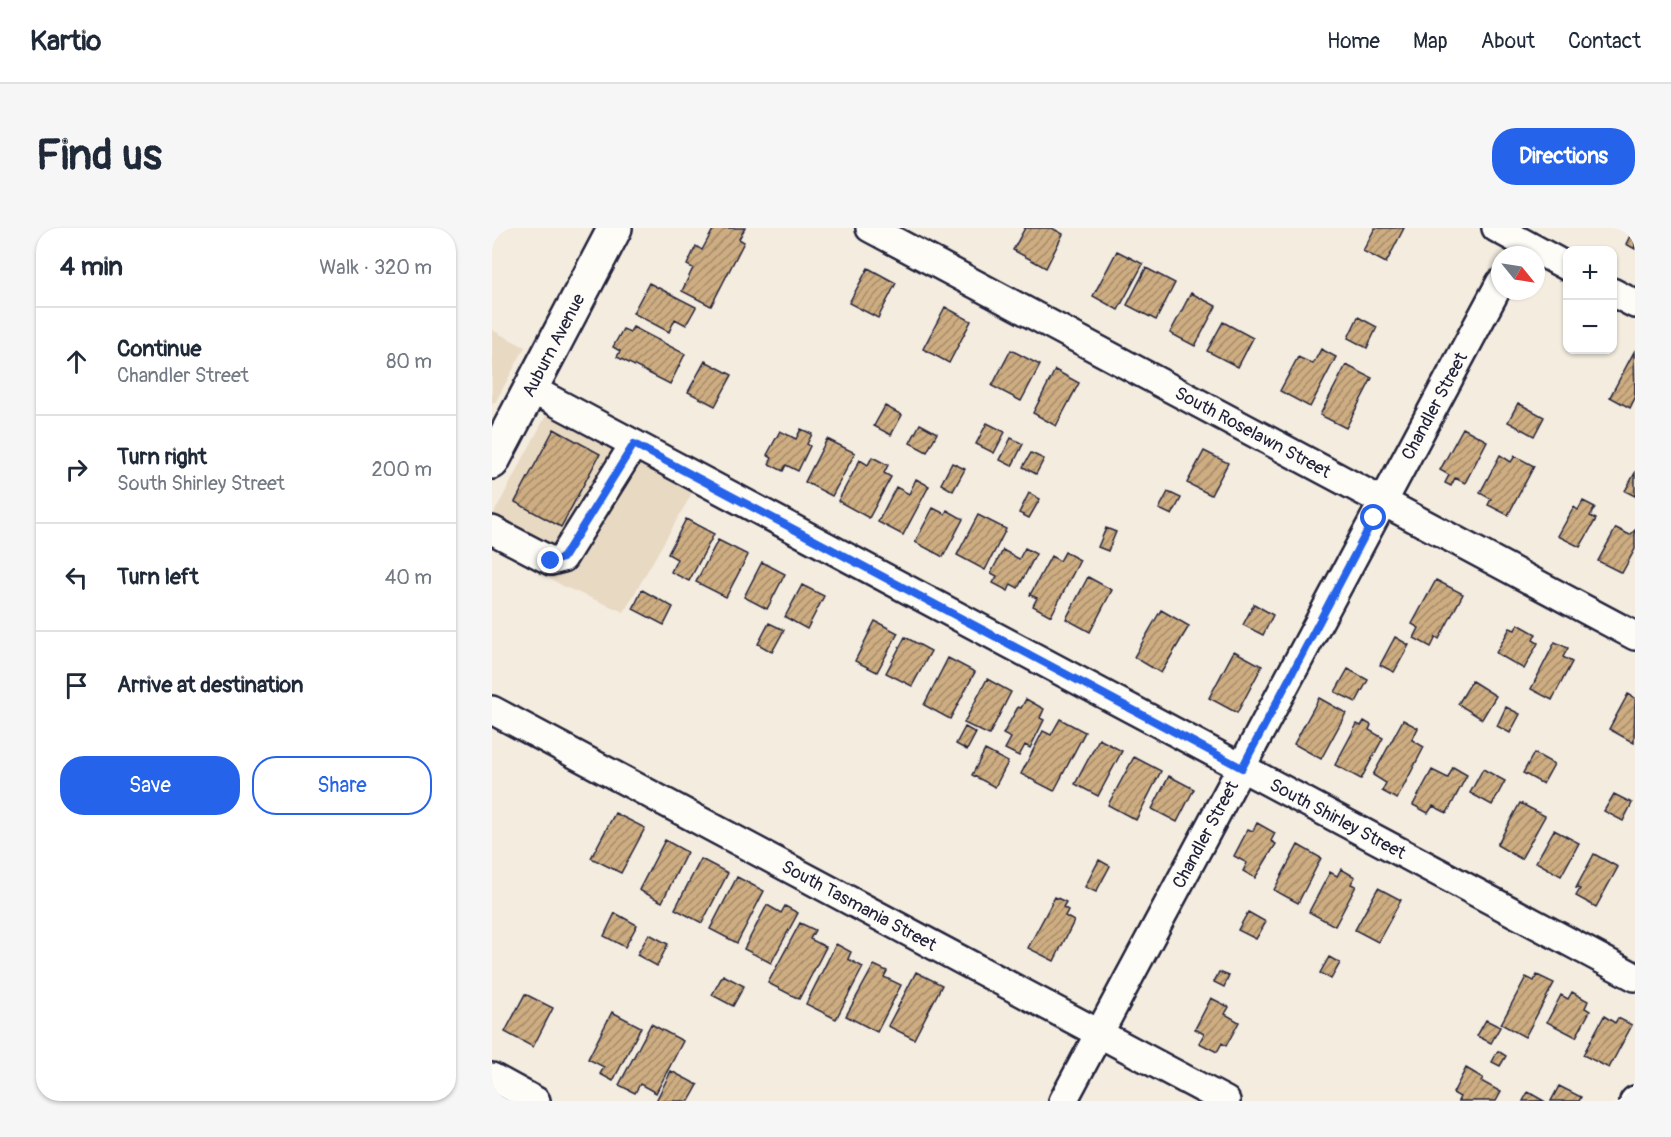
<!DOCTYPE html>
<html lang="en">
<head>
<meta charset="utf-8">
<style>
  body { margin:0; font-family:Pangolin,sans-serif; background:#f6f6f7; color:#1f2937 }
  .controls { position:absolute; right:18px; top:18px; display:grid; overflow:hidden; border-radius:12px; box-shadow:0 2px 4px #0004 }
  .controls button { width:54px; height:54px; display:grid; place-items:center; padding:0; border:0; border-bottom:2px solid #e0e1e3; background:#fff; color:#1f2937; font:30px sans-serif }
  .compass { position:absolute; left:999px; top:18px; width:54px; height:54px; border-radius:50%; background:#fff; box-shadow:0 2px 4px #0004; rotate:120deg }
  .stop { position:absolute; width:18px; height:18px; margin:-14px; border:4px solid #2563eb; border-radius:50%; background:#fff }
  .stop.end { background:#2563eb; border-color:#fff; box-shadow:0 2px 6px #0008 }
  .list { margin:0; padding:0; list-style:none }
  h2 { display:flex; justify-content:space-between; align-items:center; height:78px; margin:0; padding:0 24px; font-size:26px }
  h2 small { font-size:20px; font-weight:400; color:#747a83 }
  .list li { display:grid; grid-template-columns:39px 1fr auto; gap:18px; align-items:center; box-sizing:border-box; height:108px; padding:0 24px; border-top:2px solid #e0e1e3 }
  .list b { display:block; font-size:22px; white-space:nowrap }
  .list p { margin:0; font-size:20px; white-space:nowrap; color:#747a83 }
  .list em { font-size:20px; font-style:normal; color:#747a83 }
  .actions { display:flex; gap:12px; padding:18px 24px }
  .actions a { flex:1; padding:14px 0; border:2px solid #2563eb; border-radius:24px; text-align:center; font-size:21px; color:#2563eb }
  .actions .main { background:#2563eb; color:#fff }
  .icon { flex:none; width:33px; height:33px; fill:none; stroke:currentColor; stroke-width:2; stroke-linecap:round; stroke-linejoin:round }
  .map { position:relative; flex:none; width:1143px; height:873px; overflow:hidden; border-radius:24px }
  header { display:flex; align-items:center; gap:36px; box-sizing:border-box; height:84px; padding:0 30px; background:#fff; border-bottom:2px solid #e0e1e3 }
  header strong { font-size:28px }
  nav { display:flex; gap:33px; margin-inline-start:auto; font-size:21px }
  .intro { display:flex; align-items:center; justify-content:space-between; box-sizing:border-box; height:144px; padding:0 36px }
  h1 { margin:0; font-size:42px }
  .button { padding:15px 27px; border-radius:24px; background:#2563eb; color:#fff; font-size:21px; font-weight:700 }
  main { display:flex; gap:36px; padding:0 36px }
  aside { flex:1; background:#fff; border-radius:24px; box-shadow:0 2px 4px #0004 }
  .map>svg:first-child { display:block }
  .built { fill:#e8d9c3 }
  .building { fill:url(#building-hatch); stroke:#22223b; stroke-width:1.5 }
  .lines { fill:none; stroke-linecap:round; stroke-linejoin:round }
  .minor-casing { stroke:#22223b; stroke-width:32 }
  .major-casing { stroke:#22223b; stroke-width:38 }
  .minor { stroke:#fdfcf7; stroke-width:27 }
  .major { stroke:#fdfcf7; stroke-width:33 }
  .route { stroke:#2563eb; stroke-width:8 }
  .labels { text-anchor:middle; stroke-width:5; stroke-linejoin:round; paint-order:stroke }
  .street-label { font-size:18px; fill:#22223b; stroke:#fdfcf7 }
</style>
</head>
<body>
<header>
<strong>Kartio</strong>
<nav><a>Home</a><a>Map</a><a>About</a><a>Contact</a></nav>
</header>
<div class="intro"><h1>Find us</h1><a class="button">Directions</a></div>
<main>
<aside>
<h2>4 min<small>Walk · 320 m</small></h2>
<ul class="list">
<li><svg class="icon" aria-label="ahead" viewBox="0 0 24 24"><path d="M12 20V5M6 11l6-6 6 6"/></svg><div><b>Continue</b><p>Chandler Street</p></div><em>80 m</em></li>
<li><svg class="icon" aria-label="right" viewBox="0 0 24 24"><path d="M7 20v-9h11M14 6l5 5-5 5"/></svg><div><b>Turn right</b><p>South Shirley Street</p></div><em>200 m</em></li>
<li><svg class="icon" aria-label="left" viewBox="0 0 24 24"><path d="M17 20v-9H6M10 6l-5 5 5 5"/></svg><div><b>Turn left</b></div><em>40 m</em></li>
<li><svg class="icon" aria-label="arrive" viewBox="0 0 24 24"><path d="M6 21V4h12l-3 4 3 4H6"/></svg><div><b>Arrive at destination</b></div></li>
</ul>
<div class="actions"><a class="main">Save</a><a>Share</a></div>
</aside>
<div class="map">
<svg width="1143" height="873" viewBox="0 0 1143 873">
  <defs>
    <pattern id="building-hatch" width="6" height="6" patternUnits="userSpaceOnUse" patternTransform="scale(1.5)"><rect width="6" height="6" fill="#cdad81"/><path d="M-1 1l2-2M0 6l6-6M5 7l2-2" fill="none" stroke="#a68c6b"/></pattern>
  </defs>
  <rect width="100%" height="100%" fill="#f3ecdf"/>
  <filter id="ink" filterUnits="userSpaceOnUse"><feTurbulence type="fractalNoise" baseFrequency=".0167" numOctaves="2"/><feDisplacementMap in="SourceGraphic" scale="12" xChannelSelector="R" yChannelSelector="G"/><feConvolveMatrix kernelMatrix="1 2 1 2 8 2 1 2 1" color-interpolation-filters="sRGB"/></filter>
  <g filter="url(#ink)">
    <path class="built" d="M0 102 33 119 3 175H0Z
      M57 182 203 260 132 384 73 359 0 318V289Z"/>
    <path class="building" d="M222 0H253L247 11 252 14 219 78 190 63 201 40 195 37 204 18 210 22Z
      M533 0H560L571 6 554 40 521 22Z
      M883 0H912L894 35 871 23Z
      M1142 0H1143V21L1134 16Z
      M625 23 651 36 626 82 601 68Z
      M376 40 404 55 386 90 357 75Z
      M654 40 683 55 664 92 635 77Z
      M157 55 204 79 194 97 183 91 177 104 141 85Z
      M699 65 724 78 703 118 678 105Z
      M453 79 479 93 457 135 431 121Z
      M866 89 885 99 875 120 856 110Z
      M731 94 761 110 746 139 715 123Z
      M141 99 193 126 178 156 125 129 128 123 121 119 131 101 138 104Z
      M829 121 844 129 818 179 788 163 806 129 821 136Z
      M519 122 548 137 529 173 500 158Z
      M1142 124 1143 170 1138 180 1118 169Z
      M213 133 240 147 223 178 196 164Z
      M854 137 880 150 854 200 828 187Z
      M563 142 587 155 564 198 541 185Z
      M1026 175 1052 189 1042 208 1016 194Z
      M393 178 410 187 399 207 382 198Z
      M495 195 513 204 502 225 484 216Z
      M428 196 445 205 435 224 418 215Z
      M971 200 995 213 973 255 963 250 959 258 953 255 957 247 948 242Z
      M62 201 108 226 69 299 23 274Z
      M309 201 320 206 315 216 318 218 306 243 294 237 291 243 277 236 280 230 275 227 288 203 304 211Z
      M519 210 531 216 520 238 508 232Z
      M335 211 363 225 340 268 313 254Z
      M712 223 736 235 719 267 695 255Z
      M539 225 552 231 544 246 531 239Z
      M1008 227 1019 234 1023 228 1042 238 1016 287 996 277 999 271 988 265Z
      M380 229 396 237 392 245 399 249 377 290 346 273 368 232 376 237Z
      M460 235 473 241 461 263 449 256Z
      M1143 245V268L1133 263Z
      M424 251 437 258 411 307 386 294 404 259 417 266Z
      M676 264 689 270 680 287 667 281Z
      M537 265 548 271 537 290 527 285Z
      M1091 273 1103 279 1098 288 1104 291 1088 319 1066 308 1082 279 1086 282Z
      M441 280 453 286 455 282 471 291 451 329 423 314Z
      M486 287 514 301 493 342 465 327Z
      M194 291 222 306 197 353 179 344 185 331 176 326Z
      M614 300 624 304 616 323 606 319Z
      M1124 300 1138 307 1143 302V321L1130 345 1106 333Z
      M226 312 256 327 234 369 204 354Z
      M533 320 544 326 526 360 519 356 516 363 501 355 505 348 499 345 511 322 527 331Z
      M573 324 588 332 559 388 541 378 545 370 538 367 559 328 568 333Z
      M270 334 293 346 275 381 252 369Z
      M596 349 620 362 598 404 574 391Z
      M944 352 971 366 947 411 944 409 939 419 922 410 927 400 920 396Z
      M310 357 332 368 315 401 293 389Z
      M150 362 181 379 172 397 141 381Z
      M762 376 781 387 771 407 751 397Z
      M669 382 697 398 669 445 642 429Z
      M383 393 406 405 385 444 363 433Z
      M277 395 292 402 280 424 266 416Z
      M1026 396 1044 406 1041 412 1046 415 1032 441 1004 425 1018 400 1023 402Z
      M413 409 439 423 420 458 394 445Z
      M903 409 917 417 902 444 888 437Z
      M1063 414 1076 420 1071 429 1080 434 1060 472 1039 461Z
      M742 423 770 438 745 485 717 470Z
      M456 430 483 444 458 491 432 477Z
      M856 441 876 452 864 474 843 464Z
      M495 451 519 464 497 507 472 495Z
      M980 453 1004 468 990 491 966 476Z
      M1136 466 1143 470 1142 515 1117 501Z
      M827 470 854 485 829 531 802 516Z
      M534 471 552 481 548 490 552 492 538 520 533 517 527 528 513 521 519 510 511 506 526 479 529 480Z
      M1014 479 1028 486 1018 505 1005 498Z
      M568 491 593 504 562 563 529 546 551 503 559 507Z
      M911 492 926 500 920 512 932 519 905 571 890 563 894 555 881 547Z
      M872 493 879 497 877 502 891 510 869 551 843 537 865 496 869 498Z
      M473 499 484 505 475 522 464 516Z
      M607 511 630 523 606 568 583 556Z
      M493 522 516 534 503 559 480 547Z
      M1042 525 1062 536 1051 556 1031 545Z
      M642 529 669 543 644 592 616 577Z
      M961 539 975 547 955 585 941 578 936 585 921 577 940 542 956 550Z
      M991 541 1013 553 1000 577 978 565Z
      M677 548 702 561 685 594 660 581Z
      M1122 566 1140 575 1131 593 1112 583Z
      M1028 575 1053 588 1029 631 1005 617Z
      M123 585 153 600 129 645 99 630Z
      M765 595 783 605 779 613 784 616 763 650 751 643 755 635 742 628 756 601 761 603Z
      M1062 602 1087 615 1069 648 1044 634Z
      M173 612 195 624 170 674 147 662Z
      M806 617 829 630 806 675 782 662Z
      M1102 626 1126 639 1104 679 1084 668 1088 661 1084 660Z
      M209 631 236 645 210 695 183 681Z
      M607 632 618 638 604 664 593 659Z
      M849 641 863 649 859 656 864 658 843 698 817 684 838 644 845 648Z
      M245 649 272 663 245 715 218 701Z
      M886 660 909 672 886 714 863 702Z
      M563 669 574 674 571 679 576 682 573 688 582 693 562 733 536 720Z
      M275 677 289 685 293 678 306 685 279 735 252 721Z
      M756 684 774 694 764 711 746 702Z
      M123 685 145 697 133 719 112 708Z
      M308 695 323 702 318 711 334 719 307 771 276 755Z
      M157 706 176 716 165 738 145 727Z
      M344 716 359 724 356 731 371 739 344 791 314 776Z
      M837 729 848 735 839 751 828 745Z
      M382 737 395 743 392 749 409 757 385 804 354 788Z
      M424 744 450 757 422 811 396 798Z
      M727 744 737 748 732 759 722 754Z
      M231 747 252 758 241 778 220 767Z
      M1045 747 1062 755 1033 809 1009 796 1034 749 1042 753Z
      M1080 764 1096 773 1093 780 1098 783 1084 809 1055 794 1069 767 1076 771Z
      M33 766 61 780 41 819 13 804Z
      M719 770 737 779 733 786 747 794 734 818 730 815 725 824 707 815 712 806 703 801Z
      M120 784 149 799 121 853 108 846 112 839 96 831Z
      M1112 788 1123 795 1126 790 1140 797 1117 840 1091 827Z
      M994 792 1008 799 999 815 985 808Z
      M159 796 191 813 164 865 148 856 143 865 127 857Z
      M1006 823 1014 828 1008 838 1000 834Z
      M974 840 991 850 989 853 1009 864 1004 873H966L968 869 961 865Z
      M179 843 206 857 197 873H164Z
      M1067 858 1089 869 1087 873H1059Z
      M1036 864 1052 873H1031Z"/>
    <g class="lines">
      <defs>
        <g id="minor">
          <path id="s1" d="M378 0 1143 408"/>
          <path d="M1004 0 1076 39"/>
          <path d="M1120 64 1143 76"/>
          <path id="s2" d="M39 161 1143 749"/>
          <path d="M0 302 59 333 71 330 142 216"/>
          <path id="s3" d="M0 482 734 873"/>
          <path d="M0 849 44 873"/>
          <path id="s4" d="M571 873 1008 55"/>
          <path d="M1142 873 1143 872"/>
        </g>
        <g id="major">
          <path id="s5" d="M0 234 123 0"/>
        </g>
      </defs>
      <use href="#minor" class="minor-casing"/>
      <use href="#major" class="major-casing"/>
      <use href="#minor" class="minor"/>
      <use href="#major" class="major"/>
    </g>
  </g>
  <g class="lines" filter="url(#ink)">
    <path class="route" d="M59 333 71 330 142 216 750 540 882 290"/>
  </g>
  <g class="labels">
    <g class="street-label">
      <text dy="6" stroke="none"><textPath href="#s5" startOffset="132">Auburn Avenue</textPath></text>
      <text dy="6" stroke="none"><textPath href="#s4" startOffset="788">Chandler Street</textPath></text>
      <text dy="6" stroke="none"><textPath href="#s1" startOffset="434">South Roselawn Street</textPath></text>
      <text dy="6" stroke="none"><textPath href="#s2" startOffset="914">South Shirley Street</textPath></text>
      <text dy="6" stroke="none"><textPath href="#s4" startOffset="302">Chandler Street</textPath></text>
      <text dy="6" stroke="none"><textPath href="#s3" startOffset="416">South Tasmania Street</textPath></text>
    </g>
  </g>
</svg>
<div class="controls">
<button>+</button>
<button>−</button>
</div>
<svg class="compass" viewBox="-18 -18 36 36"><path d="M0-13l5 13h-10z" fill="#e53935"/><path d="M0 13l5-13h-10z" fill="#747a83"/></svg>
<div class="stop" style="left:882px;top:290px"></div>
<div class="stop end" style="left:59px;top:333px"></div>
</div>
</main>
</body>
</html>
